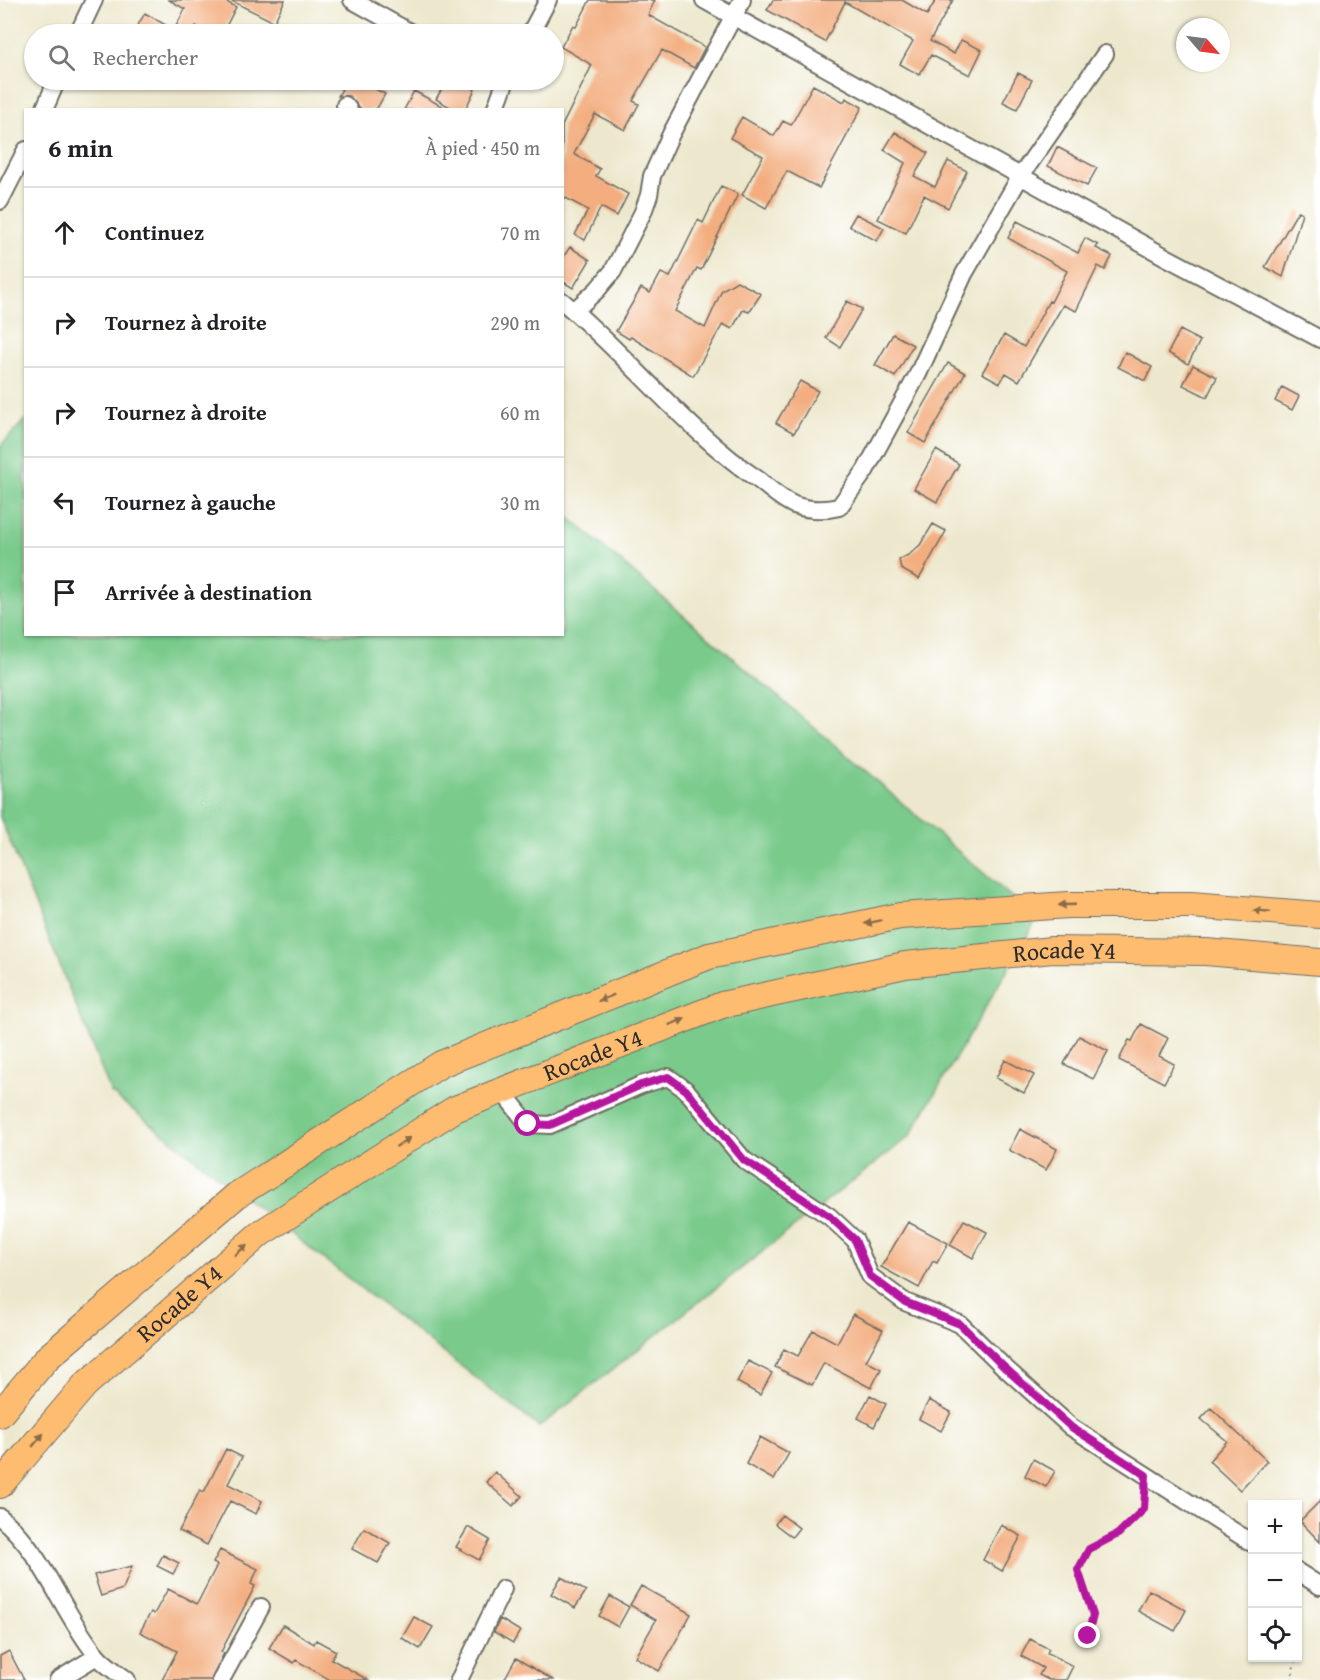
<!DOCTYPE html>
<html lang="fr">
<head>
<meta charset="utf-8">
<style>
  body { margin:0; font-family:"Gentium Book Plus",serif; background:#f6f6f6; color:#202124 }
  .controls { position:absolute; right:18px; bottom:18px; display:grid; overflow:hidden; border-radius:0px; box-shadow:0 2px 4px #0004 }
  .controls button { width:54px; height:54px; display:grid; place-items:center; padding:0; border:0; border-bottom:2px solid #e0e0e0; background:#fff; color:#202124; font:30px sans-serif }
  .compass { position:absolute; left:1176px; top:18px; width:54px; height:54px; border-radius:50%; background:#fff; box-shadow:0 2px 4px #0004; rotate:118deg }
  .stop { position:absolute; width:18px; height:18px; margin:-14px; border:4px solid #b5179e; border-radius:50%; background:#fff }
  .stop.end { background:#b5179e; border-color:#fff; box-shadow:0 2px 6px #0008 }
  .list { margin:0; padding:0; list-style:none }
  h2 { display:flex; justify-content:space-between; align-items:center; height:78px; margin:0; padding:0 24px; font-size:26px }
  h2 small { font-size:20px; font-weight:400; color:#757577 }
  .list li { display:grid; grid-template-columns:39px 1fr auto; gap:18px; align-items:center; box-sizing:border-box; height:90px; padding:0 24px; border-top:2px solid #e0e0e0 }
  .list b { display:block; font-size:22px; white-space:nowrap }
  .list em { font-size:20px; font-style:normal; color:#757577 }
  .icon { flex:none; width:33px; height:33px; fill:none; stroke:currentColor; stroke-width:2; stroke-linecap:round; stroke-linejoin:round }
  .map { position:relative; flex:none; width:1320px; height:1680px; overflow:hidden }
  .search { position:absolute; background:#fff; box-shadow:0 2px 4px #0004; left:24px; top:24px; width:540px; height:66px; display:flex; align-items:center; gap:15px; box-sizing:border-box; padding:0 21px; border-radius:33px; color:#757577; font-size:22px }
  .panel { position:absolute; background:#fff; box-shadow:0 2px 4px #0004; left:24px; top:108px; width:540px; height:528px; border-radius:0px }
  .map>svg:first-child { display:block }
  .green { fill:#79ca8b; stroke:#527a5b; stroke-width:1.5 }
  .building { fill:#f3ad7f }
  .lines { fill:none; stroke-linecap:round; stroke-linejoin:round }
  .minor-casing { stroke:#6f6d64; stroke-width:20 }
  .highway-casing { stroke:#6f6d64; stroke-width:28 }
  .path { stroke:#6f6d64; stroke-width:2; stroke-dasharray:1.5 4.5; stroke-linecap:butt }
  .minor { stroke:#fff; stroke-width:16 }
  .highway { stroke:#febc71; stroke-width:26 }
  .oneway { fill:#8a6c4a }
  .route { stroke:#b5179e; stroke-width:8 }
  .labels { text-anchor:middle; stroke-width:4.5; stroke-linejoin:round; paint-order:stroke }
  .street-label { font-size:24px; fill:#2b2b2b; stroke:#fff }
</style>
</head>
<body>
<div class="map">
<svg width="1320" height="1680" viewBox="0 0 1320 1680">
  <rect width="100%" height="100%" fill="#fff"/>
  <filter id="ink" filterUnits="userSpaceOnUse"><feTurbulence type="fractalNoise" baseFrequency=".0167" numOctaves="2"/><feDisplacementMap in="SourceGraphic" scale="12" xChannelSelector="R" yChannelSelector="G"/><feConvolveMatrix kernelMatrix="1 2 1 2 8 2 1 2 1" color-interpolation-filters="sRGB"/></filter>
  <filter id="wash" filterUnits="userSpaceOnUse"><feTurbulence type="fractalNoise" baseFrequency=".008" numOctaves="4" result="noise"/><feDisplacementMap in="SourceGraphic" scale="24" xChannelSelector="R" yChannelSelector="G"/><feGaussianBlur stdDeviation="1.35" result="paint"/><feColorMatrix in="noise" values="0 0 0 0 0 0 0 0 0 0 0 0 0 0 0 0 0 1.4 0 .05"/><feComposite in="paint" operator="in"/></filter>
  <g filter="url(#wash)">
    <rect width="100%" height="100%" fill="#ede8cd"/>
    <path class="green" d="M25 420 26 634H562L563 512 1037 919 910 1136 539 1427 111 1093 0 817V446Z"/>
    <g id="blocks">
      <path class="building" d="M169 0H223L236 7 222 34H213L196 26 191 34H133L145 13 174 30 185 9Z
        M230 0H285L274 22Z
        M590 0H655L648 15 705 47 694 68 662 50 633 101 639 104 625 130 595 114 574 154 600 169 596 176 628 194 617 216 601 207 585 240 575 235 588 210 562 196V126L592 65 561 47 573 25 576 27Z
        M773 0H902L927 15 936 0H953L930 41 954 54 961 40 982 50 970 75 931 55 919 75 900 64 913 41 845 2 825 42 767 10Z
        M1018 73 1032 80 1017 109 1003 102Z
        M322 80H358L385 94 376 110H362L349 96H338L342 89Z
        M447 80H457L475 89 465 110H455L436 99Z
        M813 85 844 102 846 98 862 107 819 188 787 171 766 208 742 195 763 156 730 138 742 117 774 136 783 121 791 125Z
        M414 91 449 110H404Z
        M895 132 928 153 914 176 935 187 948 161 967 171 948 208 924 195 906 233 878 219 905 163 884 150Z
        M1057 147 1097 168 1087 186 1048 166Z
        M721 186 738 194 701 270 697 268 675 311 705 328 722 290 737 281 761 294 749 312 743 310 732 329 723 324 693 376 631 337 629 339 616 331 641 288 650 293 661 273 670 277 698 220 703 223Z
        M1298 211 1302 213 1283 277 1265 267Z
        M856 214 884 228 877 241 849 226Z
        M1017 221 1078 253 1085 238 1098 245 1096 248 1112 256 1105 270 1098 266 1076 311 1063 305 1019 381 1006 373 1000 383 982 373 1004 335 1024 347 1049 301 1051 302 1067 271 1008 238Z
        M570 247 590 260 573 288 562 281V259Z
        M847 301 862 309 840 347 826 338Z
        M1180 330 1200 341 1188 364 1168 353Z
        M893 334 913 345 895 377 875 365Z
        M1125 352 1152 367 1145 381 1118 367Z
        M948 363 965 373 925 443 908 433Z
        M1193 365 1217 377 1207 397 1183 385Z
        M800 381 818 391 794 433 776 423Z
        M1282 387 1299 396 1292 410 1275 401Z
        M936 450 959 464 937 502 914 489Z
        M933 524 946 531 919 579 901 569 899 560 910 554 920 545Z
        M1141 1024 1168 1038 1159 1056 1174 1064 1164 1083 1119 1060 1129 1040 1132 1041Z
        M1079 1036 1108 1051 1093 1079 1064 1064Z
        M1005 1060 1034 1075 1024 1093 996 1078Z
        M1020 1129 1057 1149 1046 1170 1009 1150Z
        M964 1220 987 1232 973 1258 950 1245Z
        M908 1222 948 1243 937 1263 933 1261 919 1288 881 1267Z
        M853 1314 883 1330 866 1361 881 1369 871 1388 824 1363 812 1385 775 1367 784 1349 798 1356 813 1330 837 1343Z
        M748 1361 772 1373 760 1395 737 1382Z
        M870 1395 886 1404 874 1427 858 1418Z
        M929 1400 951 1412 941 1431 919 1419Z
        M1211 1408 1267 1461 1240 1490 1209 1461 1227 1441 1201 1419Z
        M760 1437 789 1453 774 1480 746 1464Z
        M226 1449 242 1457 228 1484 262 1501 256 1514 230 1501 207 1545 179 1531 200 1490 204 1492Z
        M1033 1459 1055 1471 1046 1487 1025 1476Z
        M495 1472 522 1496 513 1506 486 1482Z
        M1320 1501V1542L1300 1521Z
        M782 1515 799 1528 792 1537 775 1524Z
        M1001 1525 1021 1536 1002 1571 983 1560Z
        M468 1527 490 1540 479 1560 456 1547Z
        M364 1528 390 1543 378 1563 352 1549Z
        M220 1550 258 1569 251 1584 255 1586 221 1652 224 1653 211 1680H162L177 1651 140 1632 151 1612 154 1614 168 1589 197 1604 217 1565 213 1563Z
        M163 1555 179 1563 173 1574 157 1566Z
        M132 1566 123 1589 101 1596 94 1575Z
        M561 1577 586 1591 575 1608 551 1594Z
        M641 1586 691 1614 659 1671 635 1657 656 1620 630 1605Z
        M1149 1590 1186 1610 1175 1631 1138 1611Z
        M610 1596 629 1607 618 1627 599 1616Z
        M414 1617 433 1627 420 1649 402 1638Z
        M500 1619 520 1631 513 1643 494 1632Z
        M283 1625 314 1644 316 1640 336 1651 331 1659 368 1680H330L296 1660 294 1663 269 1648Z
        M1030 1639 1049 1649 1047 1653 1073 1666 1066 1680H1049L1039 1675 1043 1668 1021 1656Z
        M9 1651 24 1680H0V1656Z
        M516 1658 553 1680H504Z"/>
    </g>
  </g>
  <g filter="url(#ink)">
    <use href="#blocks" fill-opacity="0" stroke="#6f6d64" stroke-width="1.5"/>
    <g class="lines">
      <defs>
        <path id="minor" d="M352 0 413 34
          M704 0 1164 256 1320 339
          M78 34 94 0
          M530 34 548 0
          M345 105 349 110
          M44 110 57 80
          M495 110 506 80
          M0 201 26 150
          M562 301C631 358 686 431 760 481 770 489 782 500 794 505 809 510 823 511 839 507L865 471 918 374 964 274 1020 177 1105 54
          M574 311 597 290 613 271 643 212 649 195 652 176 671 134 742 0
          M502 1091 528 1124 550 1125 641 1085 668 1077 686 1090 744 1160 829 1216 855 1240 870 1276 905 1302 960 1324 1004 1367 1071 1427 1252 1543
          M0 1517C44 1553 60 1609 95 1653 103 1664 117 1672 127 1680
          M1298 1572 1320 1586
          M58 1680 97 1656
          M221 1680 261 1607
          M459 1680 503 1589"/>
        <g id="highway">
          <path d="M0 1414 47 1358 237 1195 441 1064 709 956 900 916 1068 905H1191L1320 915"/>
          <path id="s1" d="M0 1485 85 1385 261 1233 455 1109 722 1005 905 965 1052 950 1206 952 1320 962"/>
        </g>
      </defs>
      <use href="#minor" class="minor-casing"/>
      <use href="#highway" class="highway-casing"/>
      <path class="path" d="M1088 1636 1093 1615 1079 1570 1089 1549 1118 1534 1144 1509 1145 1493
        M1292 1680 1295 1658"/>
      <use href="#minor" class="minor"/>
      <use href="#highway" class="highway"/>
    </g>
    <defs><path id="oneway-solid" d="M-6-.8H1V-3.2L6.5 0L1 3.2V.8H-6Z" transform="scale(1.5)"/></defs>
    <g class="oneway">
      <use href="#oneway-solid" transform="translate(1067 905) rotate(178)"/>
      <use href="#oneway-solid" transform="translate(1262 911) rotate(-175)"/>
      <use href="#oneway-solid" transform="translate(873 922) rotate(168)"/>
      <use href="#oneway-solid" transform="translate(606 998) rotate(158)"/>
      <use href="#oneway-solid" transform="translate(677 1022) rotate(-21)"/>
      <use href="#oneway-solid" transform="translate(403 1142) rotate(-33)"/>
      <use href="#oneway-solid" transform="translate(241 1250) rotate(-41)"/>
      <use href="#oneway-solid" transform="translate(38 1440) rotate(-50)"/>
    </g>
  </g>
  <g class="lines" filter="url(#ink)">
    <path class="route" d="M528 1124 550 1125 641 1085 668 1077 686 1090 744 1160 829 1216 855 1240 870 1276 905 1302 960 1324 1004 1367 1071 1427 1146 1475 1144 1509 1118 1534 1089 1549 1078 1570 1093 1615 1088 1636"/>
  </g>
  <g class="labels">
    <g class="street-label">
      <text dy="8" stroke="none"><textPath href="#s1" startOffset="1228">Rocade Y4</textPath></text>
      <text dy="8" stroke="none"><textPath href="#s1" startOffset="742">Rocade Y4</textPath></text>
      <text dy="8" stroke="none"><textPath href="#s1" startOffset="256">Rocade Y4</textPath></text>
    </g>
  </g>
</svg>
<div class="controls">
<button>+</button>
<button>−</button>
<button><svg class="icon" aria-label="locate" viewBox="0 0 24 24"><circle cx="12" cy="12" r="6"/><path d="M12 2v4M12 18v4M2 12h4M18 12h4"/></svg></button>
</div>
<svg class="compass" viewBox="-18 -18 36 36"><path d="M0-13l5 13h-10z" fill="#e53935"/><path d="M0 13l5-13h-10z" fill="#757577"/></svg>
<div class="stop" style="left:528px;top:1124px"></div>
<div class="stop end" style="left:1088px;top:1636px"></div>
<div class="search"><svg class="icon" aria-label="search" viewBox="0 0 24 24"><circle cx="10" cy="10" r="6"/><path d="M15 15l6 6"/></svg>Rechercher</div>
<section class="panel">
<h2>6 min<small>À pied · 450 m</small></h2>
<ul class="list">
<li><svg class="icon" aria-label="ahead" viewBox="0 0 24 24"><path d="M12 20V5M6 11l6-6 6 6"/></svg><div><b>Continuez</b></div><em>70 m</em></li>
<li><svg class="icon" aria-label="right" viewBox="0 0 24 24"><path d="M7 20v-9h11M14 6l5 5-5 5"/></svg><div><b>Tournez à droite</b></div><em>290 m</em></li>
<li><svg class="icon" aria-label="right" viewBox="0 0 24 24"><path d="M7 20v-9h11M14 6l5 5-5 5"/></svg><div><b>Tournez à droite</b></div><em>60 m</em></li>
<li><svg class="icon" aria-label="left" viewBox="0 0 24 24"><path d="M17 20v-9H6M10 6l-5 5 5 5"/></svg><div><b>Tournez à gauche</b></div><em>30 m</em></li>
<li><svg class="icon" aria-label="arrive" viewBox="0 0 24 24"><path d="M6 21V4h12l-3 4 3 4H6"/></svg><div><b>Arrivée à destination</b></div></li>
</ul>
</section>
</div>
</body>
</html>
